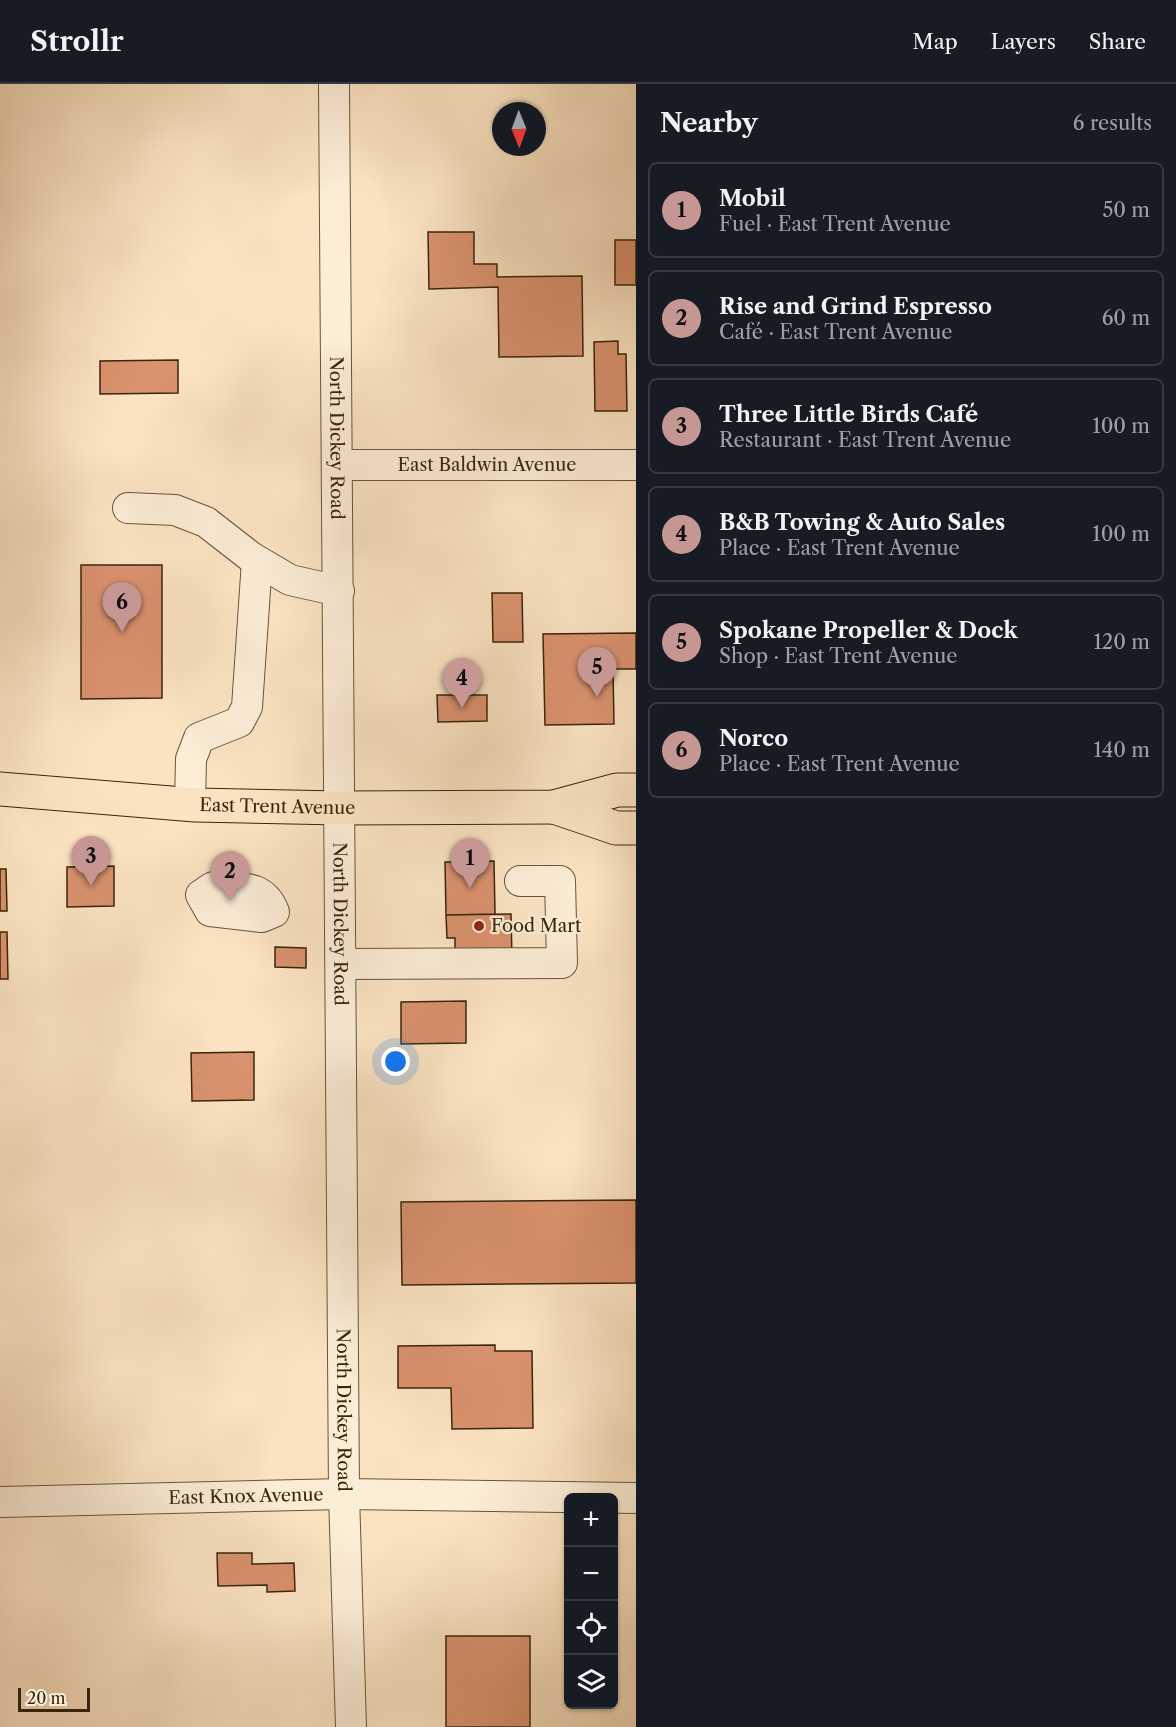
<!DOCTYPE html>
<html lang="en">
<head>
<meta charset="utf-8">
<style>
  body { margin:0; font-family:"Libre Caslon Text",serif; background:#242831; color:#f1f3f6 }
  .controls { position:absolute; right:18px; bottom:18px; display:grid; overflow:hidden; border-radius:9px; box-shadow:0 2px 4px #0004 }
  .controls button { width:54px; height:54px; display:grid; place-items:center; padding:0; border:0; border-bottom:2px solid #363941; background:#171b24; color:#f1f3f6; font:30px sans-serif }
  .compass { position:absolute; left:492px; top:18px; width:54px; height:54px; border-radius:50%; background:#171b24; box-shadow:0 2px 4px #0004; rotate:179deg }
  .scale { position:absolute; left:18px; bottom:15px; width:72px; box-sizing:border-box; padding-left:6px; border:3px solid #38250a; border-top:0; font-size:16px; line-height:21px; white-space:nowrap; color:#38250a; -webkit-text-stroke:4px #fcedd7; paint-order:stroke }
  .you { position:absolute; left:396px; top:978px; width:21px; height:21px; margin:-15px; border:4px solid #fff; border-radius:50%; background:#1a73e8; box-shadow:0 0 0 9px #1a73e833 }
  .badge { display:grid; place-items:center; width:39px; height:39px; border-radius:50%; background:#c59692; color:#111; font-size:20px; font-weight:700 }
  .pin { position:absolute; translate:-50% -50px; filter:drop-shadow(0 2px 3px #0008) }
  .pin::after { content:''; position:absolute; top:32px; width:21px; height:18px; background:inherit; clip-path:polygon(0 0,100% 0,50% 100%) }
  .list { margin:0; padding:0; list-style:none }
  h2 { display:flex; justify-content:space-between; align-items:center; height:78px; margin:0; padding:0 24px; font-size:26px }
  h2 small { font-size:20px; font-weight:400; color:#9ea1a6 }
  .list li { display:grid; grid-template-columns:39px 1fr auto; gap:18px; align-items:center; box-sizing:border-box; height:96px; margin:0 12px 12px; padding:0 12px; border:2px solid #363941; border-radius:9px }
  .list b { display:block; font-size:22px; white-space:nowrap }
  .list p { margin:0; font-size:20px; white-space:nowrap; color:#9ea1a6 }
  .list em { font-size:20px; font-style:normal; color:#9ea1a6 }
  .icon { flex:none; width:33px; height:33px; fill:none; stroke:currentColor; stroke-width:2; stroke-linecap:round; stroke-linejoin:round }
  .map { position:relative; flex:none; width:636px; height:1643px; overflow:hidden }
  header { display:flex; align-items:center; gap:36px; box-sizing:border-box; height:84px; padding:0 30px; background:#171b24; border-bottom:2px solid #363941 }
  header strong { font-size:28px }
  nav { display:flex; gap:33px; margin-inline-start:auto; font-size:21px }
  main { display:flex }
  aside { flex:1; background:#171b24 }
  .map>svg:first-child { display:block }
  .building { fill:#da926e; stroke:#38250a; stroke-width:1.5 }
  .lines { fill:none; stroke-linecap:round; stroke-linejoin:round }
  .minor-casing { stroke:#695438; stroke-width:32 }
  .major-casing { stroke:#38250a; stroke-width:35 }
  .minor { stroke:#fcedd7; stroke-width:30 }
  .major { stroke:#fbe3c2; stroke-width:33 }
  .poi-dot { fill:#8f2418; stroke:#fcedd7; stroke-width:2 }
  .labels { text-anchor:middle; stroke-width:4.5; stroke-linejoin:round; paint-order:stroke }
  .street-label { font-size:18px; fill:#38250a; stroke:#fcedd7 }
  .poi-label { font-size:18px; fill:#38250a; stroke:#fcedd7; text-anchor:start }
</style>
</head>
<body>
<header>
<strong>Strollr</strong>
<nav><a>Map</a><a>Layers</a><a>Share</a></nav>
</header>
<main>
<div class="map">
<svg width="636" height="1643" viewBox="0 0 636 1643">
  <rect width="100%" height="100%" fill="#fbe3c2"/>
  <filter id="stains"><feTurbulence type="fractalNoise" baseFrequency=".00333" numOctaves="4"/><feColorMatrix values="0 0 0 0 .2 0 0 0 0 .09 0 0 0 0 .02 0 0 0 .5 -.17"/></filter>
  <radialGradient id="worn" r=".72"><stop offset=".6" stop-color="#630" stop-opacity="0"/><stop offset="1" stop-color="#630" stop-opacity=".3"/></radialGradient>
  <path class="building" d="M428 148H474V180H497V193L582 192 583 272 499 273 498 203 429 205Z
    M615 156H636V201H615Z
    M618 257V270H626L627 327H595L594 258Z
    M178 276V309L100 310V277Z
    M81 481H162V614L81 615Z
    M492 509H522L523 558H493Z
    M636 549V585H613L614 640 545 641 543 550Z
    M437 611H487V637L438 638Z
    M494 777 495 830 446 831 445 778Z
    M114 782V822L67 823V783Z
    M0 785H6L7 827H0Z
    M511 830 512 875 455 876V854H447L446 831Z
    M0 848H7L8 895H0Z
    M275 863 306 864V884L275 883Z
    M466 917V959L401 960V918Z
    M254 968V1016L192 1017 191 969Z
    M636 1116V1199L402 1201 401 1118Z
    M495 1261V1267H532L533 1344 452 1345 451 1304H398V1262Z
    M217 1469H252V1480L294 1479 295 1507 267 1508V1501L218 1502Z
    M446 1552H530V1643H446Z"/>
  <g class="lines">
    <defs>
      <g id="minor">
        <path id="s1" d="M334 0 344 1410 351 1643"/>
        <path id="s2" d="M339 381H636"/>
        <path d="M128 424 175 426 206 438 251 473 290 496 339 507"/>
        <path d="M190 721 191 675 199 654 239 638 247 623 257 477"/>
        <path d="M213 803C240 805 263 799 274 828L262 833 210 827 201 811Z"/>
        <path d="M341 880 562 879 560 797H520"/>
        <path id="s3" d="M0 1418 344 1410 636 1414"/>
      </g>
      <g id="major">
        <path id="s4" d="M0 705 195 721 340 724 554 723 617 706H636"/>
        <path d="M554 723 616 744H636"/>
      </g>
    </defs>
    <use href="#minor" class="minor-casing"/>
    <use href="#major" class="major-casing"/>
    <use href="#minor" class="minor"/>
    <use href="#major" class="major"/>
  </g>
  <circle class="poi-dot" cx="479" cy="842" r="6"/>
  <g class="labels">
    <g class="street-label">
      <text dy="6" stroke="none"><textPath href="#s1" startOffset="354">North Dickey Road</textPath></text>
      <text dy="6" stroke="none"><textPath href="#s2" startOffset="148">East Baldwin Avenue</textPath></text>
      <text dy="6" stroke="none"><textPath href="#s4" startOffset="278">East Trent Avenue</textPath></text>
      <text dy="6" stroke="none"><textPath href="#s1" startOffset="840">North Dickey Road</textPath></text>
      <text dy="6" stroke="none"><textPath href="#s1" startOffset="1326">North Dickey Road</textPath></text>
      <text dy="6" stroke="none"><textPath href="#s3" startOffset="246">East Knox Avenue</textPath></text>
    </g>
    <g class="poi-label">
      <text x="491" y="848">Food Mart</text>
    </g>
  </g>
  <rect width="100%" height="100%" filter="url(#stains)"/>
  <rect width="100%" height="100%" fill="url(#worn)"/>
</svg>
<div class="controls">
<button>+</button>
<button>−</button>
<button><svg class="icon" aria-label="locate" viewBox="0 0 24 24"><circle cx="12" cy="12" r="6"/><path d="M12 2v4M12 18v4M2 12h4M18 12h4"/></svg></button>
<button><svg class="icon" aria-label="layers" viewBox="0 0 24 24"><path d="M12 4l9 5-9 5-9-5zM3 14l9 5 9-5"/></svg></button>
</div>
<svg class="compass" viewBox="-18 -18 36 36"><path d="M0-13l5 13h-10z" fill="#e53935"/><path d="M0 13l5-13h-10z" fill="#9ea1a6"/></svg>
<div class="scale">20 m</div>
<div class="you"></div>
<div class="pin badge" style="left:470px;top:804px">1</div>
<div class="pin badge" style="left:230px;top:817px">2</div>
<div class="pin badge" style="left:91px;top:802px">3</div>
<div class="pin badge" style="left:462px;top:624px">4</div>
<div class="pin badge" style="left:597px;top:613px">5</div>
<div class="pin badge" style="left:122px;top:548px">6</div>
</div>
<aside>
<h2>Nearby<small>6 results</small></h2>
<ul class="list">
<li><span class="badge">1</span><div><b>Mobil</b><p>Fuel · East Trent Avenue</p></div><em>50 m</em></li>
<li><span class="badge">2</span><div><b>Rise and Grind Espresso</b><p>Café · East Trent Avenue</p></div><em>60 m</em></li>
<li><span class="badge">3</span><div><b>Three Little Birds Café</b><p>Restaurant · East Trent Avenue</p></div><em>100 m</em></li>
<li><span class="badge">4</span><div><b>B&amp;B Towing &amp; Auto Sales</b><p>Place · East Trent Avenue</p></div><em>100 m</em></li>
<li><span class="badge">5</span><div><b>Spokane Propeller &amp; Dock</b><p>Shop · East Trent Avenue</p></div><em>120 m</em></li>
<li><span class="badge">6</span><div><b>Norco</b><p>Place · East Trent Avenue</p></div><em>140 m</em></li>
</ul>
</aside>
</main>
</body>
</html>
